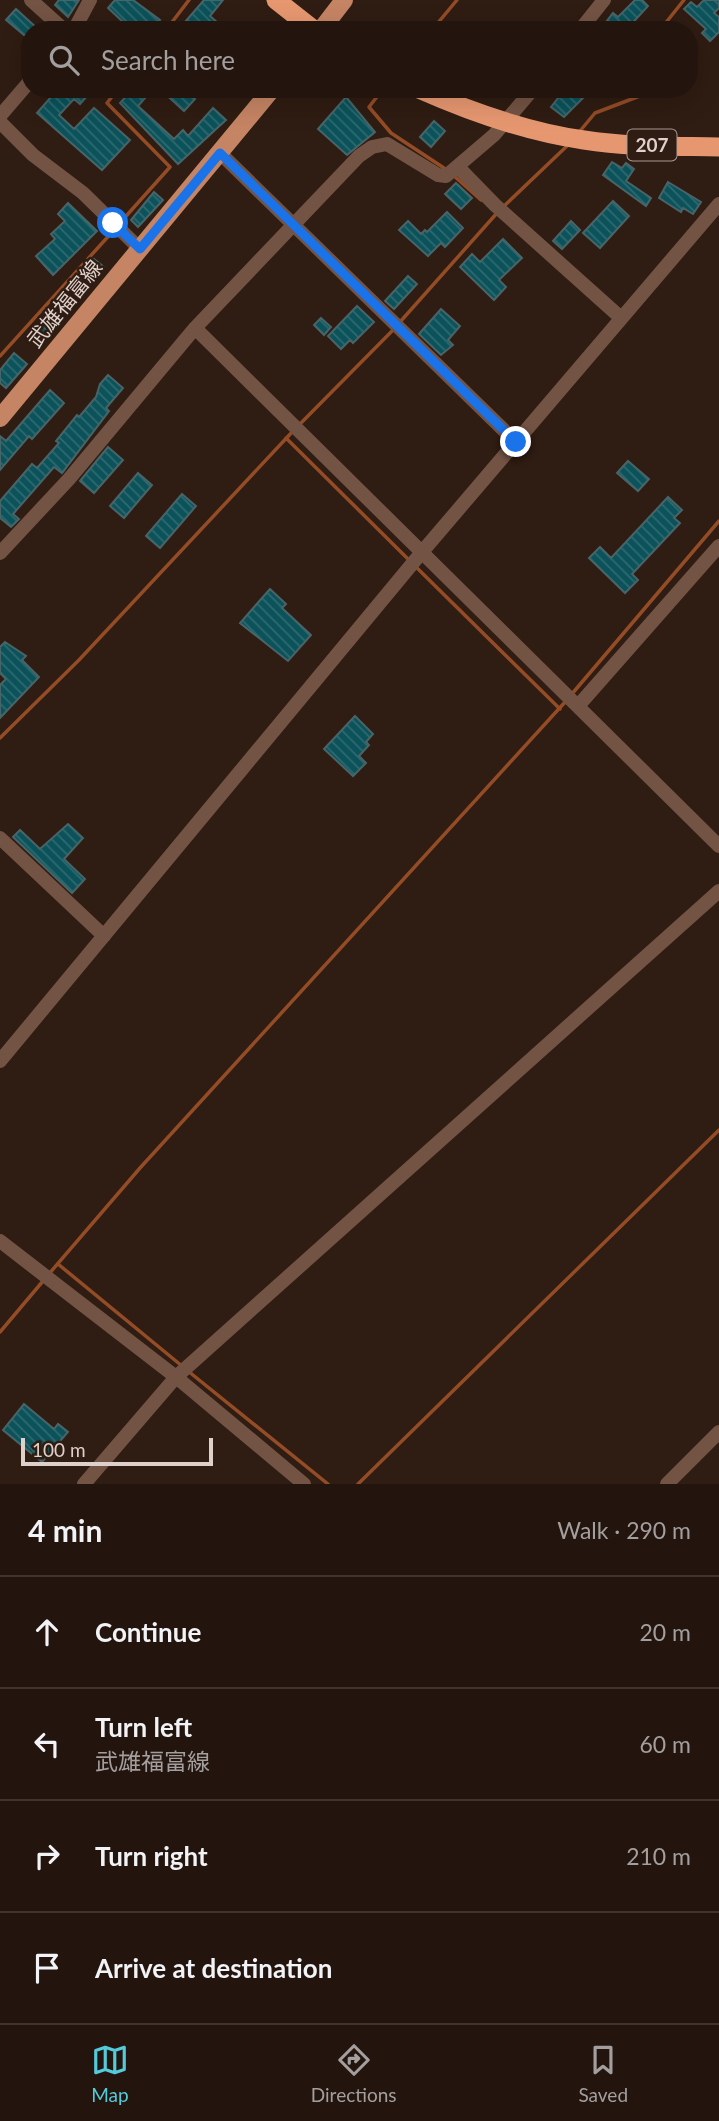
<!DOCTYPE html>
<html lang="en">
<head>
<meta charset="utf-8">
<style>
  body { margin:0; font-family:Lato,"Noto Sans JP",sans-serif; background:#2f221c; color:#f1f3f6 }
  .scale { position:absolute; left:21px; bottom:18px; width:192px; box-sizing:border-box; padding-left:7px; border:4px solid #ded0ca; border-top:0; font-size:19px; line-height:24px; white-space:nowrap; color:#ded0ca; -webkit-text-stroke:5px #2f1c12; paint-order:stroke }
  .stop { position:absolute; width:21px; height:21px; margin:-16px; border:5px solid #1a73e8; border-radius:50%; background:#fff }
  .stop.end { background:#1a73e8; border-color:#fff; box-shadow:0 2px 7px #0008 }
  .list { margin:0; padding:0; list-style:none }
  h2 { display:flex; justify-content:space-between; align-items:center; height:91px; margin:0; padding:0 28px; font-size:30px }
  h2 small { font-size:23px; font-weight:400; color:#a39f9e }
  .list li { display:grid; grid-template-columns:46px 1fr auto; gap:21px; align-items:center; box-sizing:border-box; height:112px; padding:0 28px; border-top:2px solid #40342e }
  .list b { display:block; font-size:26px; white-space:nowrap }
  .list p { margin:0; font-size:23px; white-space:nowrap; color:#a39f9e }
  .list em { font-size:23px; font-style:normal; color:#a39f9e }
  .icon { flex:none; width:38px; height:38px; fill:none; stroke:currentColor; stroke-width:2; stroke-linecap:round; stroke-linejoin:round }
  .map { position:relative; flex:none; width:719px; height:1484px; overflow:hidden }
  .search { position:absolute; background:#23150e; box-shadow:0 7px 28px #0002; left:21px; right:21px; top:21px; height:77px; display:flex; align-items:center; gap:18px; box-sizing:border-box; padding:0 24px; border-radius:28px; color:#a39f9e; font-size:26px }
  .sheet { height:539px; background:#23150e }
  nav { display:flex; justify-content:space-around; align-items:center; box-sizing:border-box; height:98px; border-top:2px solid #40342e; background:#23150e; font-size:19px; color:#a39f9e }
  nav a { display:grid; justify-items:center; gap:4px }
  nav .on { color:#53cbda }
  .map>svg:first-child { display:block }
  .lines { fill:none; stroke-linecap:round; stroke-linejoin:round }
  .stream { stroke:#934c26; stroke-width:3.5 }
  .building { fill:url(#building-back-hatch); stroke:#476569; stroke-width:2 }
  .minor { stroke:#735344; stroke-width:14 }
  .major { stroke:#c58464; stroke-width:18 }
  .highway { stroke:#e69770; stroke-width:19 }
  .route { stroke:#1a73e8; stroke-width:9 }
  .labels { text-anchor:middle; stroke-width:5; stroke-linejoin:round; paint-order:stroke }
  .shield { fill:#2f1c12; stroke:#aa9a93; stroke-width:2 }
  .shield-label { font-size:19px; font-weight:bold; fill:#ded0ca }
  .street-label { font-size:21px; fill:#ded0ca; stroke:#2f1c12 }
</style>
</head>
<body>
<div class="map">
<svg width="719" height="1484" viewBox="0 0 719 1484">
  <defs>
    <pattern id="building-back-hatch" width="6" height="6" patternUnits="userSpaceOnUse" patternTransform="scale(1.75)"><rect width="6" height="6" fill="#0b525a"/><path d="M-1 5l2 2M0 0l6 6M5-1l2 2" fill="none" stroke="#2e6a70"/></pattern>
  </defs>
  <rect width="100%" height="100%" fill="#2f1c12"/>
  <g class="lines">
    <path class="stream" d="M166 30 189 0
      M432 30 457 0
      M660 30 684 0
      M118 89 107 103 170 167 119 224
      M383 89 369 107 391 133 447 170
      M580 131 595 113 645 94 646 89
      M453 175 481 200
      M503 207 568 145
      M400 322 497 213
      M0 356 114 230
      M300 424 395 328
      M286 438 409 560
      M414 565 560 709
      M571 695 719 521
      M0 738 79 660 294 430
      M58 1264 182 1366
      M48 1275 140 1168 566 701
      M0 1332 43 1281
      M188 1371 328 1484
      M358 1484 719 1130"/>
  </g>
  <path class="building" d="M59 0H79L68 17 55 5Z
    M115 0H133L160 20 151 30H115L123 22 108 8Z
    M204 0H223L210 16 226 30H189L185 22Z
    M635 0H642L648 6 626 30H600L613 13 618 17Z
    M704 0H719V8L714 13 719 17V32L710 41 702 33 706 29 684 9 691 2 697 7Z
    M16 9 39 30H30V40L6 20Z
    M58 89H83L88 95 80 104 74 99 59 115 74 129 94 108 130 140 102 170 37 113Z
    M133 89H153L138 106 174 139 183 130 188 136 213 108 226 120 178 164 120 103Z
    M160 89H183L195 99 184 111Z
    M548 89H592L564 117 551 107 558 98Z
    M346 97 375 132 347 155 318 129Z
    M434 121 445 131 431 147 420 137Z
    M612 162 622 168 626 163 634 169 626 181 651 198 646 206 603 175Z
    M668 182 701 202 693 214 683 208 681 212 659 198Z
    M456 183 472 198 461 209 445 194Z
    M154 192 163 200 138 227 131 220Z
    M613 201 629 216 600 248 583 233Z
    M68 203 97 231 53 275 36 256 55 239 51 234 65 221 58 214Z
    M447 212 463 228 445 247 441 243 428 256 399 230 408 221 421 234 425 230 427 232Z
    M571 221 580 230 562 249 553 241Z
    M503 239 522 258 499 280 506 287 494 300 460 267 472 254 480 262Z
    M94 259 104 267 82 295 72 287Z
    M408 276 417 284 394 309 385 301Z
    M357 306 374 322 353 343 350 340 341 349 328 336Z
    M441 309 460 326 448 340 453 345 441 355 419 334Z
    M50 312 61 322 46 339 35 330Z
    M321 318 331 327 324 335 314 325Z
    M14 353 27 364 6 388 0 383V370Z
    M108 375 123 388 106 408 109 411 62 473 54 467 13 514 19 519 11 527 0 518V501L32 464 37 468 59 443 56 441 77 415 79 417 96 397 100 384Z
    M50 390 64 403 32 439 29 436 0 470V436L6 441Z
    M108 447 123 460 94 493 80 481Z
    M628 461 649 479 638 491 617 473Z
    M138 473 152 485 124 518 110 506Z
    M182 494 196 506 160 548 146 536Z
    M668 497 682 510 674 518 680 523 632 574 638 580 625 593 589 558 600 547 611 558Z
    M270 589 286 604 282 608 311 635 288 661 240 623Z
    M5 642 26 656 22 660 39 677 0 718V685L6 679 0 673V647Z
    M355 716 373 734 366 742 369 745 359 756 366 763 353 776 324 749Z
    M68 824 83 838 64 859 85 879 72 893 13 837 20 830 40 849Z
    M24 1404 54 1429 58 1424 68 1432 42 1462 3 1430Z"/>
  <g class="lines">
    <path class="minor" d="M31 0 62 28 68 30
      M179 29 180 30
      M74 30 90 0
      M580 30 604 0
      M0 116 30 81
      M0 122 33 155 83 193 140 249
      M220 153 516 442
      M458 167 495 205 620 317
      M195 328 719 846
      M0 553 69 479 195 328 359 156 372 147 387 144 438 175 446 176 494 135 533 89
      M578 706 719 546
      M0 838 104 936
      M0 1061 422 552 719 204
      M0 1241 176 1377 304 1484
      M84 1484 176 1377 719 891
      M667 1484 719 1432"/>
    <path class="major" d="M321 30 344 0
      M0 418 272 89"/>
    <path class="highway" d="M276 0 314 30
      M419 89C471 112 527 132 584 140 628 147 674 146 719 147"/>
  </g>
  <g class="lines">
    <path class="route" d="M113 223 140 249 220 153 516 442"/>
  </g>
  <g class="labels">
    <rect class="shield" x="627.5" y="129.5" width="49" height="31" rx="5"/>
    <g class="shield-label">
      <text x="652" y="152">207</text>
    </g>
    <g class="street-label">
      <text transform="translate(65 304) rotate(-51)" y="7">武雄福富線</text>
    </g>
  </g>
</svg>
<div class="scale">100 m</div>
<div class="stop" style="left:113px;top:223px"></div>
<div class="stop end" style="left:516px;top:442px"></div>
<div class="search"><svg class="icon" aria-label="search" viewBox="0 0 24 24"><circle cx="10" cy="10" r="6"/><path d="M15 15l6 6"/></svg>Search here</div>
</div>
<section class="sheet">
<h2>4 min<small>Walk · 290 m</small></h2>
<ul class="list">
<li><svg class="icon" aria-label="ahead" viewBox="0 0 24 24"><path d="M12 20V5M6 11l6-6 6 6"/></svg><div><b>Continue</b></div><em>20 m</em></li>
<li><svg class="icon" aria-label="left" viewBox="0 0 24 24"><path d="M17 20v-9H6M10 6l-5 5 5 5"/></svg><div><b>Turn left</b><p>武雄福富線</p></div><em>60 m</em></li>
<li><svg class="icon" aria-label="right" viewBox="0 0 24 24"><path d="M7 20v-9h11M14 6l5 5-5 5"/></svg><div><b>Turn right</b></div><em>210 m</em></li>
<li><svg class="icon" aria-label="arrive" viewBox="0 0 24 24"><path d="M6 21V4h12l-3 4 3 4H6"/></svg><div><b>Arrive at destination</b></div></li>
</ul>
</section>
<nav>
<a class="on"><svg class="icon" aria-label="map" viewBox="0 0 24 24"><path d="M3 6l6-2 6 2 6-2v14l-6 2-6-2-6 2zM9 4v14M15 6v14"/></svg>Map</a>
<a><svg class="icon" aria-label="directions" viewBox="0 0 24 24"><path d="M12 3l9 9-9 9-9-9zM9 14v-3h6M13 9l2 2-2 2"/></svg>Directions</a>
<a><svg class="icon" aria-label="saved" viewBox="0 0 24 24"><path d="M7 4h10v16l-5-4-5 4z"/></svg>Saved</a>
</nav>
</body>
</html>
